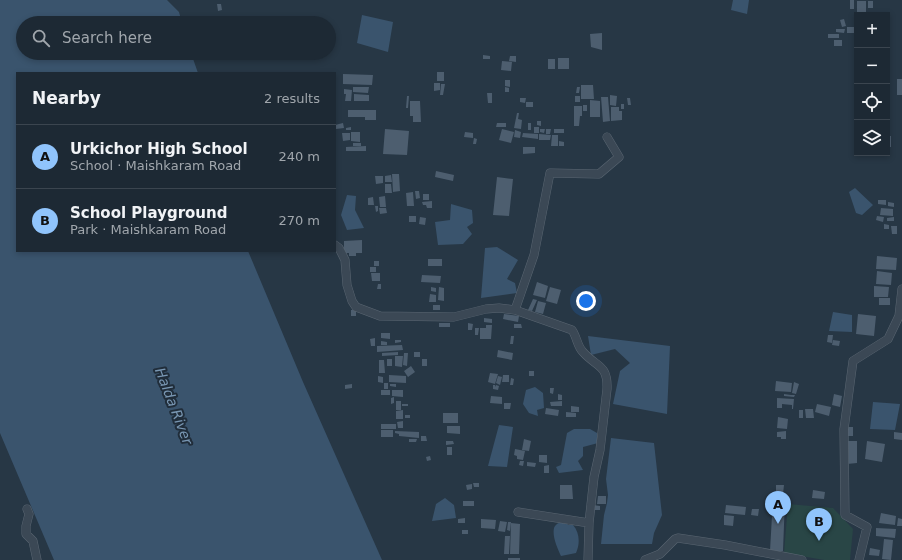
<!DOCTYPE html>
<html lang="en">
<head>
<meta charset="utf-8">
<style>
  body { margin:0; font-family:"DejaVu Sans",sans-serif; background:#25313c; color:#f1f3f6 }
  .controls { position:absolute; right:12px; top:12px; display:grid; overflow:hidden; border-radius:0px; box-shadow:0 2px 6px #0003 }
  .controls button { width:36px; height:36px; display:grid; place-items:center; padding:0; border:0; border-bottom:1px solid #3b454f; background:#1d2934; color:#f1f3f6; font:20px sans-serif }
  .you { position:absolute; left:586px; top:301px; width:14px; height:14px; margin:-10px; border:3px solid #fff; border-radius:50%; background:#1a73e8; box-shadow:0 0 0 6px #1a73e833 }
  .badge { display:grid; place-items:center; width:26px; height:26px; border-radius:50%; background:#90c4fc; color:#111; font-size:13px; font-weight:700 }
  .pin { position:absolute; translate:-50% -33px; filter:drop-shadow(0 1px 2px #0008) }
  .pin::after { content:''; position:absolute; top:21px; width:14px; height:12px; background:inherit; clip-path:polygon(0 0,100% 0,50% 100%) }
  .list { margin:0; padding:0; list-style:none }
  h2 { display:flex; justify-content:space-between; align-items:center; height:52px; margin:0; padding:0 16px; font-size:17px }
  h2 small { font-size:13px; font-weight:400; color:#a0a6ac }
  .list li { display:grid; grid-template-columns:26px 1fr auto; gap:12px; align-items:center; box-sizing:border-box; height:64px; padding:0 16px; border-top:1px solid #3b454f }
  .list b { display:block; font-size:15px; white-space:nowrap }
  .list p { margin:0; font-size:13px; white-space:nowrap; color:#a0a6ac }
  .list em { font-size:13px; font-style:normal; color:#a0a6ac }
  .icon { flex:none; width:22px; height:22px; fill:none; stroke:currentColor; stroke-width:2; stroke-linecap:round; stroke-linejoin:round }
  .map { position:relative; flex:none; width:902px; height:560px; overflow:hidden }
  .search { position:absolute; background:#1d2934; box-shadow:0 2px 6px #0003; left:16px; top:16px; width:320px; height:44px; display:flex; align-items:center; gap:10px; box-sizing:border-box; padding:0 14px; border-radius:22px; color:#a0a6ac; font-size:15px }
  .panel { position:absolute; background:#1d2934; box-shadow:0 2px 6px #0003; left:16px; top:72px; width:320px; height:180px; border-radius:0px }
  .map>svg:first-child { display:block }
  .green { fill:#294646 }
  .water { fill:#3a546d }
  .building { fill:#4d5e6f }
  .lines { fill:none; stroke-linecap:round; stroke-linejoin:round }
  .minor-casing { stroke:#5a6672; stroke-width:9 }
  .minor { stroke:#3b4855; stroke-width:8 }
  .labels { text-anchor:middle; stroke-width:4; stroke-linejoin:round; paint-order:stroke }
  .water-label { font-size:14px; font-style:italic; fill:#7896b2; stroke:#202d3a }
</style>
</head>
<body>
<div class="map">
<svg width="902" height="560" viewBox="0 0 902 560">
  <rect width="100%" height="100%" fill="#273745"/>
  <path class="green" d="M788 504 833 508 853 529 850 560H824L784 553Z"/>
  <path class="water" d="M0 0H167L179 12 182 23H23V53H191L198 73H17V251H248L303 382 382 560H54L0 433Z
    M733 0H749L747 14 731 10Z
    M362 15 393 22 388 52 357 43Z
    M855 188 873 205 862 215 856 213 849 192Z
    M347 195 356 196 355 210 364 228 347 230 341 215Z
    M451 204 472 210 473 223 467 227 472 234 463 244 438 245 435 222 450 220Z
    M497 247 518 260 507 279 515 283 517 293 481 298 485 248Z
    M833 312 852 315V332L829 331Z
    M588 336 670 346 667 414 613 404 620 371 630 363 615 349 591 355Z
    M535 387 543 393 544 408 537 410 538 416 529 413 523 404 526 390Z
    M873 402 900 404 895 430 870 429Z
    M499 425 513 427 507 467 488 466Z
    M574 429H590L597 433 598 443 583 447V456L578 461 583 470 559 473 556 467 561 465 567 433Z
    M611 438 654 443 662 515 654 533 652 544H601L604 515 607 503 608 495 606 479Z
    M445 498 454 505 456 518 432 521 436 504Z
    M565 520 568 525H573C580 533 580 544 576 553L561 556C558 549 552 537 554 528 556 523 561 522 565 520Z"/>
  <path class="building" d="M850 0H854V9H850Z
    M857 1H866V15H861V13H857Z
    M868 1H873V8H868Z
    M217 4H221L222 10 218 11Z
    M844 19 846 26 842 27 840 20Z
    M847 27H855L854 33H847Z
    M836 29H845L844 33 836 32Z
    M602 33V50L591 47 590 34Z
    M828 34H839V38H828Z
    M834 40H842V46H834Z
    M483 55 490 56V59H483Z
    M510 56H516V62L509 61Z
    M558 58H569V69H558Z
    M548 59H555V69H548Z
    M502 61 512 62 511 71 501 70Z
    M437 72H444V81H437Z
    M343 74 373 75 372 85 343 84Z
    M897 79H902V95H897Z
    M505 80H510V87L505 86Z
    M434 83H440V90L434 91Z
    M441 84H445L443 95H440Z
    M581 85H593L594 99H581Z
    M353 87H369L368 93 353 92Z
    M505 87 509 88V92H505Z
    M577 87H580L579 93H576Z
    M344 89 352 90 351 101H345L346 94H344Z
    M487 93H492V103H488Z
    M354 94 369 95V101H354Z
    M610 95 617 96 616 106 610 105Z
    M407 96H409L408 108H406Z
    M575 96H580V102H575Z
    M601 97H608L610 121 603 122Z
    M520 98H526L525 103 520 102Z
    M627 98H630L631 105H628Z
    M590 100 600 101V117H590Z
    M410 101H420L421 122H413V116H410Z
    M526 102H533V107H526Z
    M621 104H624V109H621Z
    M583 105H587V111H583Z
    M574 106H582V116H580L579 126H574Z
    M611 107H619V111H622V120L611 121Z
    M348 110H376V120H365V117H348Z
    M517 113H519L518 119 522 120 521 129 514 128Z
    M537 121H541V126L537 125Z
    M343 123 344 128 336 129 335 125Z
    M497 123H506V127H496Z
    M528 123H531V130H528Z
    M351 127V130H346V128Z
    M534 127H539V133H534Z
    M385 129 409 131 407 155 383 154Z
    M502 129 514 132 511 143 499 140Z
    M540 129H545L544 133 540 132Z
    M546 129H551L550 134H546Z
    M554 129H564V133H554Z
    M515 130 521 132 520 138 514 137Z
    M351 132H360V142L351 141Z
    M465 132 473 133V138L464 137Z
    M342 133H350V140L343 141Z
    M523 133 538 134V139L522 137Z
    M539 134 551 135 550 140H539Z
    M552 135H558V146H551Z
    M887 136H891V147H887Z
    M474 138 477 139 476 144H473Z
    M559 141 564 142V146H559Z
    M353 143H361V146H353Z
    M366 146V151H346V147Z
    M523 147H535V153L523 154Z
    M436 171 454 175 453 181 435 177Z
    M392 174H399L400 191 393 192Z
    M391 175 392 182H385V176Z
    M375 176H383V183L376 184Z
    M497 177 513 179 509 216 493 215Z
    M385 184H391L392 193H385Z
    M415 191H419L420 198 416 199Z
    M413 192 414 206H407L406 193Z
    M423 194H429V200H423Z
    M385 196 386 207H380L379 197Z
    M373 197 374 205H368V198Z
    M878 200H886V205L878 204Z
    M432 201V208H427L426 205H423L422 202Z
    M888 202 894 203V207L888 206Z
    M375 206H378V211L376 212Z
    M379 208H386L387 213 380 214Z
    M881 208 893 209V216L880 215Z
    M409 216H416V222H409Z
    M877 216 884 217 883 222 876 220Z
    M420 217 426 218 425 225 419 224Z
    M894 217V221H887V218Z
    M884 224 889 225V229H884Z
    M891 226H897V234H892Z
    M362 240V253H356V256H349V253H344V241Z
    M877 256 897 258 896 270 876 269Z
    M428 259H442V266H428Z
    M374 261H379V266H374Z
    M370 267H376V272H370Z
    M877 271 892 273 891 285 876 284Z
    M371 273H380V281H372Z
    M422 275 441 276 440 283 421 282Z
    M537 282 548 286 545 298 533 295Z
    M378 284H381V289H377Z
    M874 286 889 287 888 297H874Z
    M431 287 436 288V292L431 291Z
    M439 287 444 288V301L438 300Z
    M550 287 561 290 557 304 546 301Z
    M430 294 436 295V302H429Z
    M879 298H890V305H879Z
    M533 299 537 300 532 311 528 310Z
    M538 301 546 303 543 314 535 312Z
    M433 305H440V310H433Z
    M351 310H356V316H351Z
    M504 314 519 316 518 322 503 319Z
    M858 314 876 316 874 336 856 334Z
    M484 318 492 319V323L484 322Z
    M439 323H450V327H439Z
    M468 323 473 324 472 330H468Z
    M514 324H521L522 328H514Z
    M486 325H492L491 339H480V328H486Z
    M475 328H479L478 335H475Z
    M381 333H390V339L381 338Z
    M828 335H833L832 343 827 342Z
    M511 336H514L513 344H510Z
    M375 338V346H371L370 339Z
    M395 340H401V342L395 343Z
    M833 340 840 341 839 346 832 345Z
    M381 341 387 342V345H381Z
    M402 345 403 350 377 352V346Z
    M498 350 513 353 512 360 497 357Z
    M398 352V355L382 356V353Z
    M414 352H420V357H414Z
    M404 353H408L407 366 403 365Z
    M395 356H403L402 367 395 366Z
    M387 359H392V366H387Z
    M422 359H427V366H422Z
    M379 360H384L385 373H379Z
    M411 366 415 372 408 377 404 371Z
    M529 371H534V376H529Z
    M490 373 498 374 495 384 488 382Z
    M389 375 406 376V383L389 382Z
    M503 375H509V382H502Z
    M378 376 383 377V383L378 382Z
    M498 376 502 377 500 385 496 383Z
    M511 378 514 379 513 385H510Z
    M776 381 792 383 791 392 775 391Z
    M794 382 799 384 796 394 792 393Z
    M384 383H388V389H384Z
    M352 384V388L345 389V385Z
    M390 384H396V387L390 386Z
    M493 385H495V387L496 385 499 386 498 390 493 389Z
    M550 388H554L553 394 550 393Z
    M381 390H390V395H381Z
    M392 390H403V397L392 396Z
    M558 394 562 395V400H558Z
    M784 394 791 395V396V395H795L794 397 784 396Z
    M834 394 842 396 840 407 832 405Z
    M491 396 502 397V404L490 403Z
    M394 397V403L391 404V398Z
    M777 398 794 399 793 409H792V405L782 404V408H777Z
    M396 401H401V410H396Z
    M562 401V406H551L550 402Z
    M504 403H511L510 409H504Z
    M402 404H408V406H402Z
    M817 404 831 407 829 416 815 412Z
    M571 406 579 407V412H571Z
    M546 408 559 410 558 416 545 414Z
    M805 409H813L814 418H806Z
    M403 410V419H396V411Z
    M799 410H803V418H799Z
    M566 412 576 413V417H566Z
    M443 413H458V423H443Z
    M405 415H410V418H405Z
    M778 417 788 419 787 429 777 428Z
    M403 421V428H398L397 422Z
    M381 424H396V429H381Z
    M447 426H460V434L447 433Z
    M846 427H853V436H846Z
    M381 430H393V437H381Z
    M395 431 419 432V438L399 436V434L395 433Z
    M786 431V439H781V437H777V432Z
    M894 432 902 433V440L894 439Z
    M421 436H426L427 441H421Z
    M409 439H417L416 442H409Z
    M524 439 531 441 529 451 522 450Z
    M446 441H453L454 444 446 445Z
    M846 441H857V463L847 464Z
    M867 441 885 444 882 462 865 459Z
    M447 447H452V455H447Z
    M515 449 525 451 523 460 517 459V456L514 455Z
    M539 455H547V463L539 462Z
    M430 456 431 460 427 461 426 457Z
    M520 461H524L523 466 519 465Z
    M527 462 536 463 535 467 527 466Z
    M549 465V473H544V466Z
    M473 483H479V487H474Z
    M472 484V489L467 490 466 485Z
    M560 485H572L573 499H560Z
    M776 485H784L783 494H776Z
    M813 490 825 492 824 499 812 498Z
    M598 496H606V504H597Z
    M773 498 785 499 783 551H770Z
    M463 501H474V506H463Z
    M593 505 600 506V510H593Z
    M726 505 746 507 745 515 725 513Z
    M752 509H759L758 516 751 515Z
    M881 513 896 516 895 525 879 523Z
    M724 515 734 516 733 526 724 525Z
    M465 518V523H458V519Z
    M898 518 902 519V526H897Z
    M481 519 496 520 495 529 481 528Z
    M500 521 507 522 505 532 498 531Z
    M508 522H511L510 531 507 530Z
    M511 523 520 524 519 554H510Z
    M876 528 896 529 895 538 876 536Z
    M462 530H468V534H462Z
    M505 536H510L509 554H504Z
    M884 539 893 540 891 560 882 559Z
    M870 548 880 550 879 556 869 555Z
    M508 558H520V560H508Z"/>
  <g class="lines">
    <defs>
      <path id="minor" d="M335 245 339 248 345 260 347 285 352 301 356 307 380 316 454 317 486 309 499 308 515 310
        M27 509 29 514 26 526V534L33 541 37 560
        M518 512 589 523
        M588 560 589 523 594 477 600 450 607 389C608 364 596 367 583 352 577 346 577 337 572 330L515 310 534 255 550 173 599 174 619 157 607 137
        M645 560 660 554 675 539 678 538 725 545 802 560
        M859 560 867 527 845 515 844 429 853 361 888 339 899 316 902 289"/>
    </defs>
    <use href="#minor" class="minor-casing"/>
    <use href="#minor" class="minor"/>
  </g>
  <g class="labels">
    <g class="water-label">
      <text transform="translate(174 406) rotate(69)" y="5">Halda River</text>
    </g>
  </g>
</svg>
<div class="controls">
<button>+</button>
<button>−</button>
<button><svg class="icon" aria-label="locate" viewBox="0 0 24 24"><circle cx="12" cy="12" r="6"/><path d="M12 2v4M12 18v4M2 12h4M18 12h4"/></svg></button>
<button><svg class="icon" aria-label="layers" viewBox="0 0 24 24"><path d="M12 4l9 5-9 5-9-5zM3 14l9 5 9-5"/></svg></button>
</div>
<div class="you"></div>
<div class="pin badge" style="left:778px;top:524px">A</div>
<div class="pin badge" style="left:819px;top:541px">B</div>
<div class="search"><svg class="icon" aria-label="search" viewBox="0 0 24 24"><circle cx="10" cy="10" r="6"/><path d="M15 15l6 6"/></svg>Search here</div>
<section class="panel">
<h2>Nearby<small>2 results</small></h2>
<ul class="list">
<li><span class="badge">A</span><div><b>Urkichor High School</b><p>School · Maishkaram Road</p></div><em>240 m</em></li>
<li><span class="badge">B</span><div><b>School Playground</b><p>Park · Maishkaram Road</p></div><em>270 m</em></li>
</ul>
</section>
</div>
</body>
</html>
